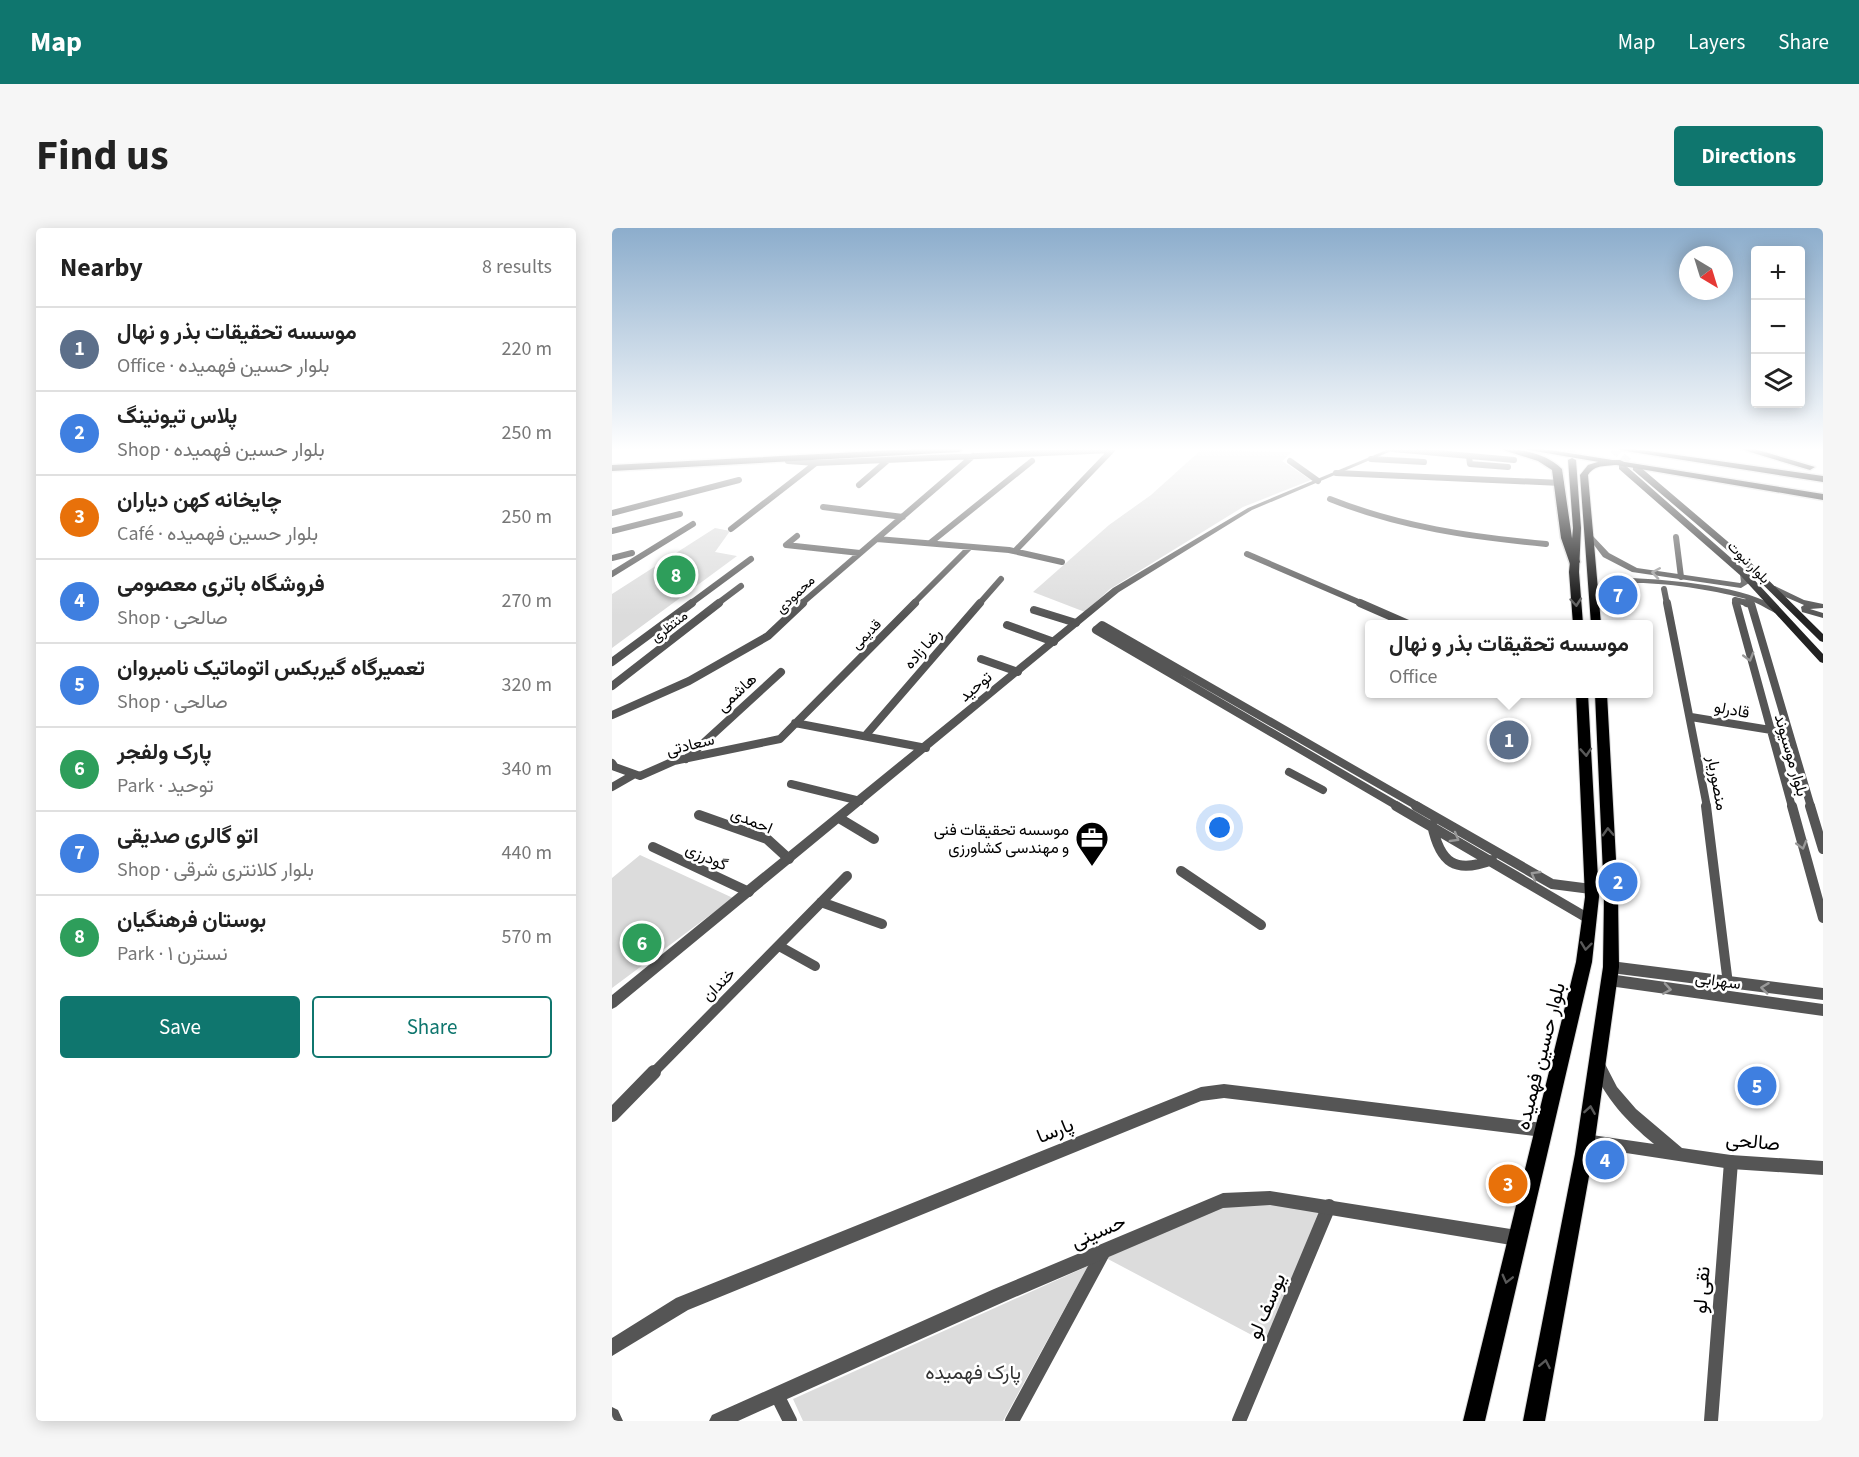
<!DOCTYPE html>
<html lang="en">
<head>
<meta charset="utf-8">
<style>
  body { margin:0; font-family:"Source Sans 3",Vazirmatn,sans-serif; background:#f6f6f6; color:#222 }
  .controls { position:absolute; right:18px; top:18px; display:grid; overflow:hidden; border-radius:6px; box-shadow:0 3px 15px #0003 }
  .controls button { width:54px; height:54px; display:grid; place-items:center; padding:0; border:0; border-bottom:2px solid #e0e0e0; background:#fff; color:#222; font:30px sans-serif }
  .compass { position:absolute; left:1067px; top:18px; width:54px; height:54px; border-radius:50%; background:#fff; box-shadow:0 3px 15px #0003; rotate:142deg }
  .you { position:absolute; left:608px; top:600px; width:21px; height:21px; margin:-15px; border:4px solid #fff; border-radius:50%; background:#1a73e8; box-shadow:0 0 0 9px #1a73e833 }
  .badge { display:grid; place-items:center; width:39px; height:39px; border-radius:50%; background:#0f766e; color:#fff; font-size:20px; font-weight:700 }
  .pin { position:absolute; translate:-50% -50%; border:3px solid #fff; box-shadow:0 2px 6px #0006 }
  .popup { position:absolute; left:753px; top:392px; width:288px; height:78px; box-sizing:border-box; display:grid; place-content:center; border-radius:6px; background:#fff; filter:drop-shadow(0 2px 4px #0005); font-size:20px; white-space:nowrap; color:#767676 }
  .popup b { font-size:22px; color:#222 }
  .popup::after { content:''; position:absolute; left:50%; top:100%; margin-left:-12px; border:12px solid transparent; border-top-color:#fff }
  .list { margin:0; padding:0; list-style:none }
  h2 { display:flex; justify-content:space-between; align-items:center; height:78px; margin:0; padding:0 24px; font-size:26px }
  h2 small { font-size:20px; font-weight:400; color:#767676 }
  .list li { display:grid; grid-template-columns:39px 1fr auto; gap:18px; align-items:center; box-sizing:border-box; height:84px; padding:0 24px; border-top:2px solid #e0e0e0 }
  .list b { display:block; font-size:22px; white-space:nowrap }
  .list p { margin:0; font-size:20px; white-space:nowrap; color:#767676 }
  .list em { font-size:20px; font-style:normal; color:#767676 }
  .actions { display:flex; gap:12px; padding:18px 24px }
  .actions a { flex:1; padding:14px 0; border:2px solid #0f766e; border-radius:6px; text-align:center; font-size:21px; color:#0f766e }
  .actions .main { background:#0f766e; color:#fff }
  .icon { flex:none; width:33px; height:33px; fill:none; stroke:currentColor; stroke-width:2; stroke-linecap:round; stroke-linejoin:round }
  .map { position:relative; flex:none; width:1211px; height:1193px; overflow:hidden; border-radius:6px }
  header { display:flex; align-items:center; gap:36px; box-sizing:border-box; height:84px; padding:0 30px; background:#0f766e; color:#fff }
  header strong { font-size:28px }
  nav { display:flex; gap:33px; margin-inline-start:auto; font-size:21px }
  .intro { display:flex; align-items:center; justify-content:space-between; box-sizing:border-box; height:144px; padding:0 36px }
  h1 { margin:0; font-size:42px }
  .button { padding:15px 27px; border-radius:6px; background:#0f766e; color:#fff; font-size:21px; font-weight:700 }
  main { display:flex; gap:36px; padding:0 36px }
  aside { flex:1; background:#fff; border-radius:6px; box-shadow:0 3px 15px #0003 }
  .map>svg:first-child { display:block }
  .green { fill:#dcdcdc }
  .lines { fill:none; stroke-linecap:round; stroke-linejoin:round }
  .secondary-tunnel { stroke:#d9d9d9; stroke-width:8; stroke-dasharray:8 4; stroke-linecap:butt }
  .primary-tunnel { stroke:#d9d9d9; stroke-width:9; stroke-dasharray:9 4.5; stroke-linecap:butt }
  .primary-casing { stroke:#dbdbdb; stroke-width:2 }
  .motorway-casing { stroke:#dbdbdb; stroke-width:3 }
  .minor-far3 { stroke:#555; stroke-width:6 }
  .minor-far2 { stroke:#555; stroke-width:8 }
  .minor-far1 { stroke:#555; stroke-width:10 }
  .minor { stroke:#555; stroke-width:14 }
  .tertiary { fill:#555; fill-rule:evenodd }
  .secondary { fill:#222; fill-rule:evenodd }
  .primary { fill:#000; fill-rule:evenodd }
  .motorway { fill:#000; fill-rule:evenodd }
  .oneway { stroke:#999 }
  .oneway2 { stroke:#595959 }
  .labels { text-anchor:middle; stroke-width:5; stroke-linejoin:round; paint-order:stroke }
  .far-street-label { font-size:14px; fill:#000; stroke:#fff }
  .street-label { font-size:16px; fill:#000; stroke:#fff }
  .poi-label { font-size:16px; fill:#000; stroke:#fff; text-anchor:end }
  .near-street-label { font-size:20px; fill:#000; stroke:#fff }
  .near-park-label { font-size:20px; fill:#333; stroke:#fff }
</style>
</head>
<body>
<header>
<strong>Map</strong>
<nav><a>Map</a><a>Layers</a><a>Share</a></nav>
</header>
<div class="intro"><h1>Find us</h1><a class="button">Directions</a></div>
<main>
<aside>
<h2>Nearby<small>8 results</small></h2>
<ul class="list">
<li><span class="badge" style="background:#5c6f8a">1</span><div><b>موسسه تحقیقات بذر و نهال</b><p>Office · بلوار حسین فهمیده</p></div><em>220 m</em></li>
<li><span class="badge" style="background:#3f7fe0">2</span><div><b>پلاس تیونینگ</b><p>Shop · بلوار حسین فهمیده</p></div><em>250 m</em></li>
<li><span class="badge" style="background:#e8710a">3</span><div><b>چایخانه کهن دیاران</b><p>Café · بلوار حسین فهمیده</p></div><em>250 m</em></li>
<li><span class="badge" style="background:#3f7fe0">4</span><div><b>فروشگاه باتری معصومی</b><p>Shop · صالحی</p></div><em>270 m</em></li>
<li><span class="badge" style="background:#3f7fe0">5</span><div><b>تعمیرگاه گیربکس اتوماتیک نامبروان</b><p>Shop · صالحی</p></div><em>320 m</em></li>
<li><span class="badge" style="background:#2e9e5b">6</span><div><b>پارک ولفجر</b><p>Park · توحید</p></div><em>340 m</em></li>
<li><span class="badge" style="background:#3f7fe0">7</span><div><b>اتو گالری صدیقی</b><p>Shop · بلوار کلانتری شرقی</p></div><em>440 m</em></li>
<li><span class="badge" style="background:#2e9e5b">8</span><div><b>بوستان فرهنگیان</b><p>Park · نسترن ۱</p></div><em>570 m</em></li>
</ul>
<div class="actions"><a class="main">Save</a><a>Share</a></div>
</aside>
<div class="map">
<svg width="1211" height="1193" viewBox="0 0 1211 1193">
  <rect width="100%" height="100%" fill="#fff"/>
  <path class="green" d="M589 222 680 224 670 233 699 252 631 279 498 361 473 384 421 364 497 297 539 267Z
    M103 300 118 303 103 324 125 328 0 420V366Z
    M28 627 121 670 0 760V650Z
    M657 975 709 983 653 1114 494 1030 611 978Z
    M476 1038 391 1193H191L181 1171Z"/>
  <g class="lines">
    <path class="secondary-tunnel" d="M1001 221 1024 240"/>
    <path class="primary-tunnel" d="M959 221 960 232"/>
    <defs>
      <path id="primary" d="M960 230 964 232 969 300 967 344 971 396H961L957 344 961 300 956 232Z
        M992 232H1008L1012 234C1000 241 985 233 976 247L989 396H979L968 247 976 237Z
        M964 466H976L987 669 980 734 873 1193H851L964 734 973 669Z
        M983 466H995L1006 668 1007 739 981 926 933 1193H911L963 926 991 739 992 668Z"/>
      <path id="motorway" d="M300 221H352L347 224 0 243V237Z
        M888 221C909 220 935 226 950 241L960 310 968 334 966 336H958L949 310 940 242 926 233Z
        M911 221H932L1211 266V272Z
        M1001 221H1023L1211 248V254Z
        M1128 221H1143L1203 239 1198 242Z"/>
    </defs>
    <use href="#primary" class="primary-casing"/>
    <use href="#motorway" class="motorway-casing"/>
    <path class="minor-far3" d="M781 221 902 232
      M857 229 858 236 896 239
      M759 231 812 234
      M176 233 204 235 500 222
      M678 233 706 253
      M724 245 949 255
      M247 257 276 232
      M718 271C788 299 859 309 934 316
      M211 279 291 289
      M0 285 127 252
      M119 301 204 235
      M0 303 68 286
      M185 308 174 317 248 325
      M1064 309 1069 349
      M265 311 397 322 450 334
      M318 315 420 233
      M403 323 500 222
      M635 326 751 376
      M0 330 20 325
      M0 346 81 296
      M1052 361 1055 376
      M78 376 139 331
      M105 376 129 358
      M189 376 361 228
      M301 376 358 319
      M367 376 389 351
      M1124 376 1123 372 1139 376"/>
    <path class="minor-far2" d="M748 375 796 396
      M1055 375 1095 579
      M1124 375 1180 579
      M1135 375 1139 376 1199 579
      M422 382 464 395
      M395 397 442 414
      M484 402 787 579
      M484 402 490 397 807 579
      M369 431 406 444
      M0 434 80 375
      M0 458 107 375
      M0 487 77 453 156 408 191 375
      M1079 489 1177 505
      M183 495 314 520
      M253 508 368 375
      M74 531 169 444
      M0 535 3 539 28 548 62 533 168 511 303 375
      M677 544 711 562
      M179 556 248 573
      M0 559 21 547"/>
    <path class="minor-far1" d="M784 578 977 691
      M804 578 940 656 979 661
      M1094 578 1116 756
      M1180 578 1211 690
      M1198 578 1211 621
      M87 587 155 611 177 631
      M227 590 262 611
      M820 597C828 635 843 646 880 632
      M41 619 137 664
      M569 643 649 697
      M209 674 270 696
      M167 718 203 738
      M41 845 235 648"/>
    <path class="minor" d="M0 887 42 844
      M165 1167 178 1193
      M400 1193 492 1023
      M627 1193 717 978
      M1099 1193 1119 934"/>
    <path class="tertiary" d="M777 221H784L640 282 507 364 4 779 0 781V767L501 360 636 280Z
      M976 307H980L997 325 1025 340 1128 355 1129 354 1128 346 1132 344 1136 346 1137 355 1129 360 1020 344 991 329 976 309Z
      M1020 350C1059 352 1140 358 1170 383L1166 385H1163C1154 380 1144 374 1134 371 1104 362 1026 349 997 358L990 364 986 377H980L979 375C986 351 998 351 1020 350Z
      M1157 358H1163L1192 372 1211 376V380L1198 381 1211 385V390L1190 384 1189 379 1192 377 1157 362Z
      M999 733 1211 760V772L999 745 995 743 993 739 995 735Z
      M997 746 1211 776V788L997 758 993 756 991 752 993 748Z
      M986 830 991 832 1005 859 1024 881 1070 920 1119 927 1211 933V947L1119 941 968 918 966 913 968 908 973 906 1042 916C1015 894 993 870 979 837L981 832Z
      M612 856 931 895 936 897 938 902 936 907 931 909 612 870 589 873 76 1082 0 1128V1110L64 1070 589 859Z
      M658 963 905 1002 910 1005 913 1010 910 1015 905 1018 658 977 611 980 394 1073 126 1193H97L100 1187 382 1061 611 965Z
      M0 1179 6 1182 11 1193H0Z"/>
    <path class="secondary" d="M1007 237H1013L1135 344 1211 426V435L1208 434 1129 348 1007 241Z
      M1021 238H1027L1128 324 1211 406V414L1208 413 1122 328 1021 242Z"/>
    <use href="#primary" class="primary"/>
    <use href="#motorway" class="motorway"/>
  </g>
  <defs><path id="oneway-chevron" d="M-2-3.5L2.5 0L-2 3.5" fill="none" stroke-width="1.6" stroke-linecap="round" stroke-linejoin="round" transform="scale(1.5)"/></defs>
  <g class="oneway">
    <use href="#oneway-chevron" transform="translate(1044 345) rotate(-171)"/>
    <use href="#oneway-chevron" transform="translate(1137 429) rotate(74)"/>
    <use href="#oneway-chevron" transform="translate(843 610) rotate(30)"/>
    <use href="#oneway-chevron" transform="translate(1190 617) rotate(74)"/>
    <use href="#oneway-chevron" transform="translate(923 647) rotate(-150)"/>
    <use href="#oneway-chevron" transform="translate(1153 760) rotate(-173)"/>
    <use href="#oneway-chevron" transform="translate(1055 761) rotate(9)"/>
  </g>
  <g class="oneway2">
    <use href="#oneway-chevron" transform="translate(964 374) rotate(85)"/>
    <use href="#oneway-chevron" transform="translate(974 524) rotate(86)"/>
    <use href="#oneway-chevron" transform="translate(996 604) rotate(-93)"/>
    <use href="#oneway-chevron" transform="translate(974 718) rotate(97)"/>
    <use href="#oneway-chevron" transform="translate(978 882) rotate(-81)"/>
    <use href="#oneway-chevron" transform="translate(895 1051) rotate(104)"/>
    <use href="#oneway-chevron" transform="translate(933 1136) rotate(-79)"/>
  </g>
  <linearGradient id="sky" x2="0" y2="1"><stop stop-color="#8cadcc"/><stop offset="0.57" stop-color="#fff"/><stop offset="1" stop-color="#fff" stop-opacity="0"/></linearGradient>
  <rect width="1211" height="388" fill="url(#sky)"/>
  <defs>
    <symbol id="office-pin" viewBox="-11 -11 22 30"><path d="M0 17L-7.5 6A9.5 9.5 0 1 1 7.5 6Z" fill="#000" stroke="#fff"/><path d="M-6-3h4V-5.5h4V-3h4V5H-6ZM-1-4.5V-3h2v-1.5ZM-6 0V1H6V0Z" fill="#fff"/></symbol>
  </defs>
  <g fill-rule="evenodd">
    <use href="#office-pin" x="461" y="591" width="38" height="52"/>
  </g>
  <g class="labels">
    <g class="far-street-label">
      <text transform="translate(1137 334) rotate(45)" y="5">بلوار نبوت</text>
      <text transform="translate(183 366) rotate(-44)" y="5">محمودی</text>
      <text transform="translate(57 398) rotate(-38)" y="5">منتظری</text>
      <text transform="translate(254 406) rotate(-45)" y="5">قدیمی</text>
    </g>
    <g class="street-label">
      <text transform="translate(310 420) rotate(-49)" y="6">رضا زاده</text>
      <text transform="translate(363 458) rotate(-40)" y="6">توحید</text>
      <text transform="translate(124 464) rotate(-43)" y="6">هاشمی</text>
      <text transform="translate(1120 481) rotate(10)" y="6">قادرلو</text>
      <text transform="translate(78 516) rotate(-14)" y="6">سعادتی</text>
      <text transform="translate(1180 527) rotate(74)" y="6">بلوار موسیوند</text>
      <text transform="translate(1106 555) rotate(80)" y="6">منصوریار</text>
      <text transform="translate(140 592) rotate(23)" y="6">احمدی</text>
      <text transform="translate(95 628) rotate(25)" y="6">گودرزی</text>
      <text transform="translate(1106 752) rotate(8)" y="6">سهرابی</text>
      <text transform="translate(106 756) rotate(-45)" y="6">خندان</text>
    </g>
    <g class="poi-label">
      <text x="457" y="607">موسسه تحقیقات فنی<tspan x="457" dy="18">و مهندسی کشاورزی</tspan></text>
    </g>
    <g class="near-street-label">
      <text transform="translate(928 828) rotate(-76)" y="7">بلوار حسین فهمیده</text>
      <text transform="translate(443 902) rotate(-22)" y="7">پارسا</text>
      <text transform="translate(1141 913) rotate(5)" y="7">صالحی</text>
      <text transform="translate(486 1003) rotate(-23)" y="7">حسینی</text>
      <text transform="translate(1089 1062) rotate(-86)" y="7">نقی لو</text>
      <text transform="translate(654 1078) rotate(-67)" y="7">یوسف لو</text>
    </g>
    <g class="near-park-label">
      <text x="361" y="1151">پارک فهمیده</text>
    </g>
  </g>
</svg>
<div class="controls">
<button>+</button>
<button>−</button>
<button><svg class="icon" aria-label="layers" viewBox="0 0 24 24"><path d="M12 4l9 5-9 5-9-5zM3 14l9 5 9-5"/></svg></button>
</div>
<svg class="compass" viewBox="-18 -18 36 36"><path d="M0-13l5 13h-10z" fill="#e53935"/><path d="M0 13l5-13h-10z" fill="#767676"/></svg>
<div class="you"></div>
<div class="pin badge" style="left:897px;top:512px;background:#5c6f8a">1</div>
<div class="popup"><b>موسسه تحقیقات بذر و نهال</b>Office</div>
<div class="pin badge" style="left:1006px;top:654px;background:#3f7fe0">2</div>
<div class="pin badge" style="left:896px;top:956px;background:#e8710a">3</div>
<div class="pin badge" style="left:993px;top:932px;background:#3f7fe0">4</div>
<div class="pin badge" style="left:1145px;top:858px;background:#3f7fe0">5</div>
<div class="pin badge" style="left:30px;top:715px;background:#2e9e5b">6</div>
<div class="pin badge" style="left:1006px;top:367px;background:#3f7fe0">7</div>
<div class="pin badge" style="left:64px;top:347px;background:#2e9e5b">8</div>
</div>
</main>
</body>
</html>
